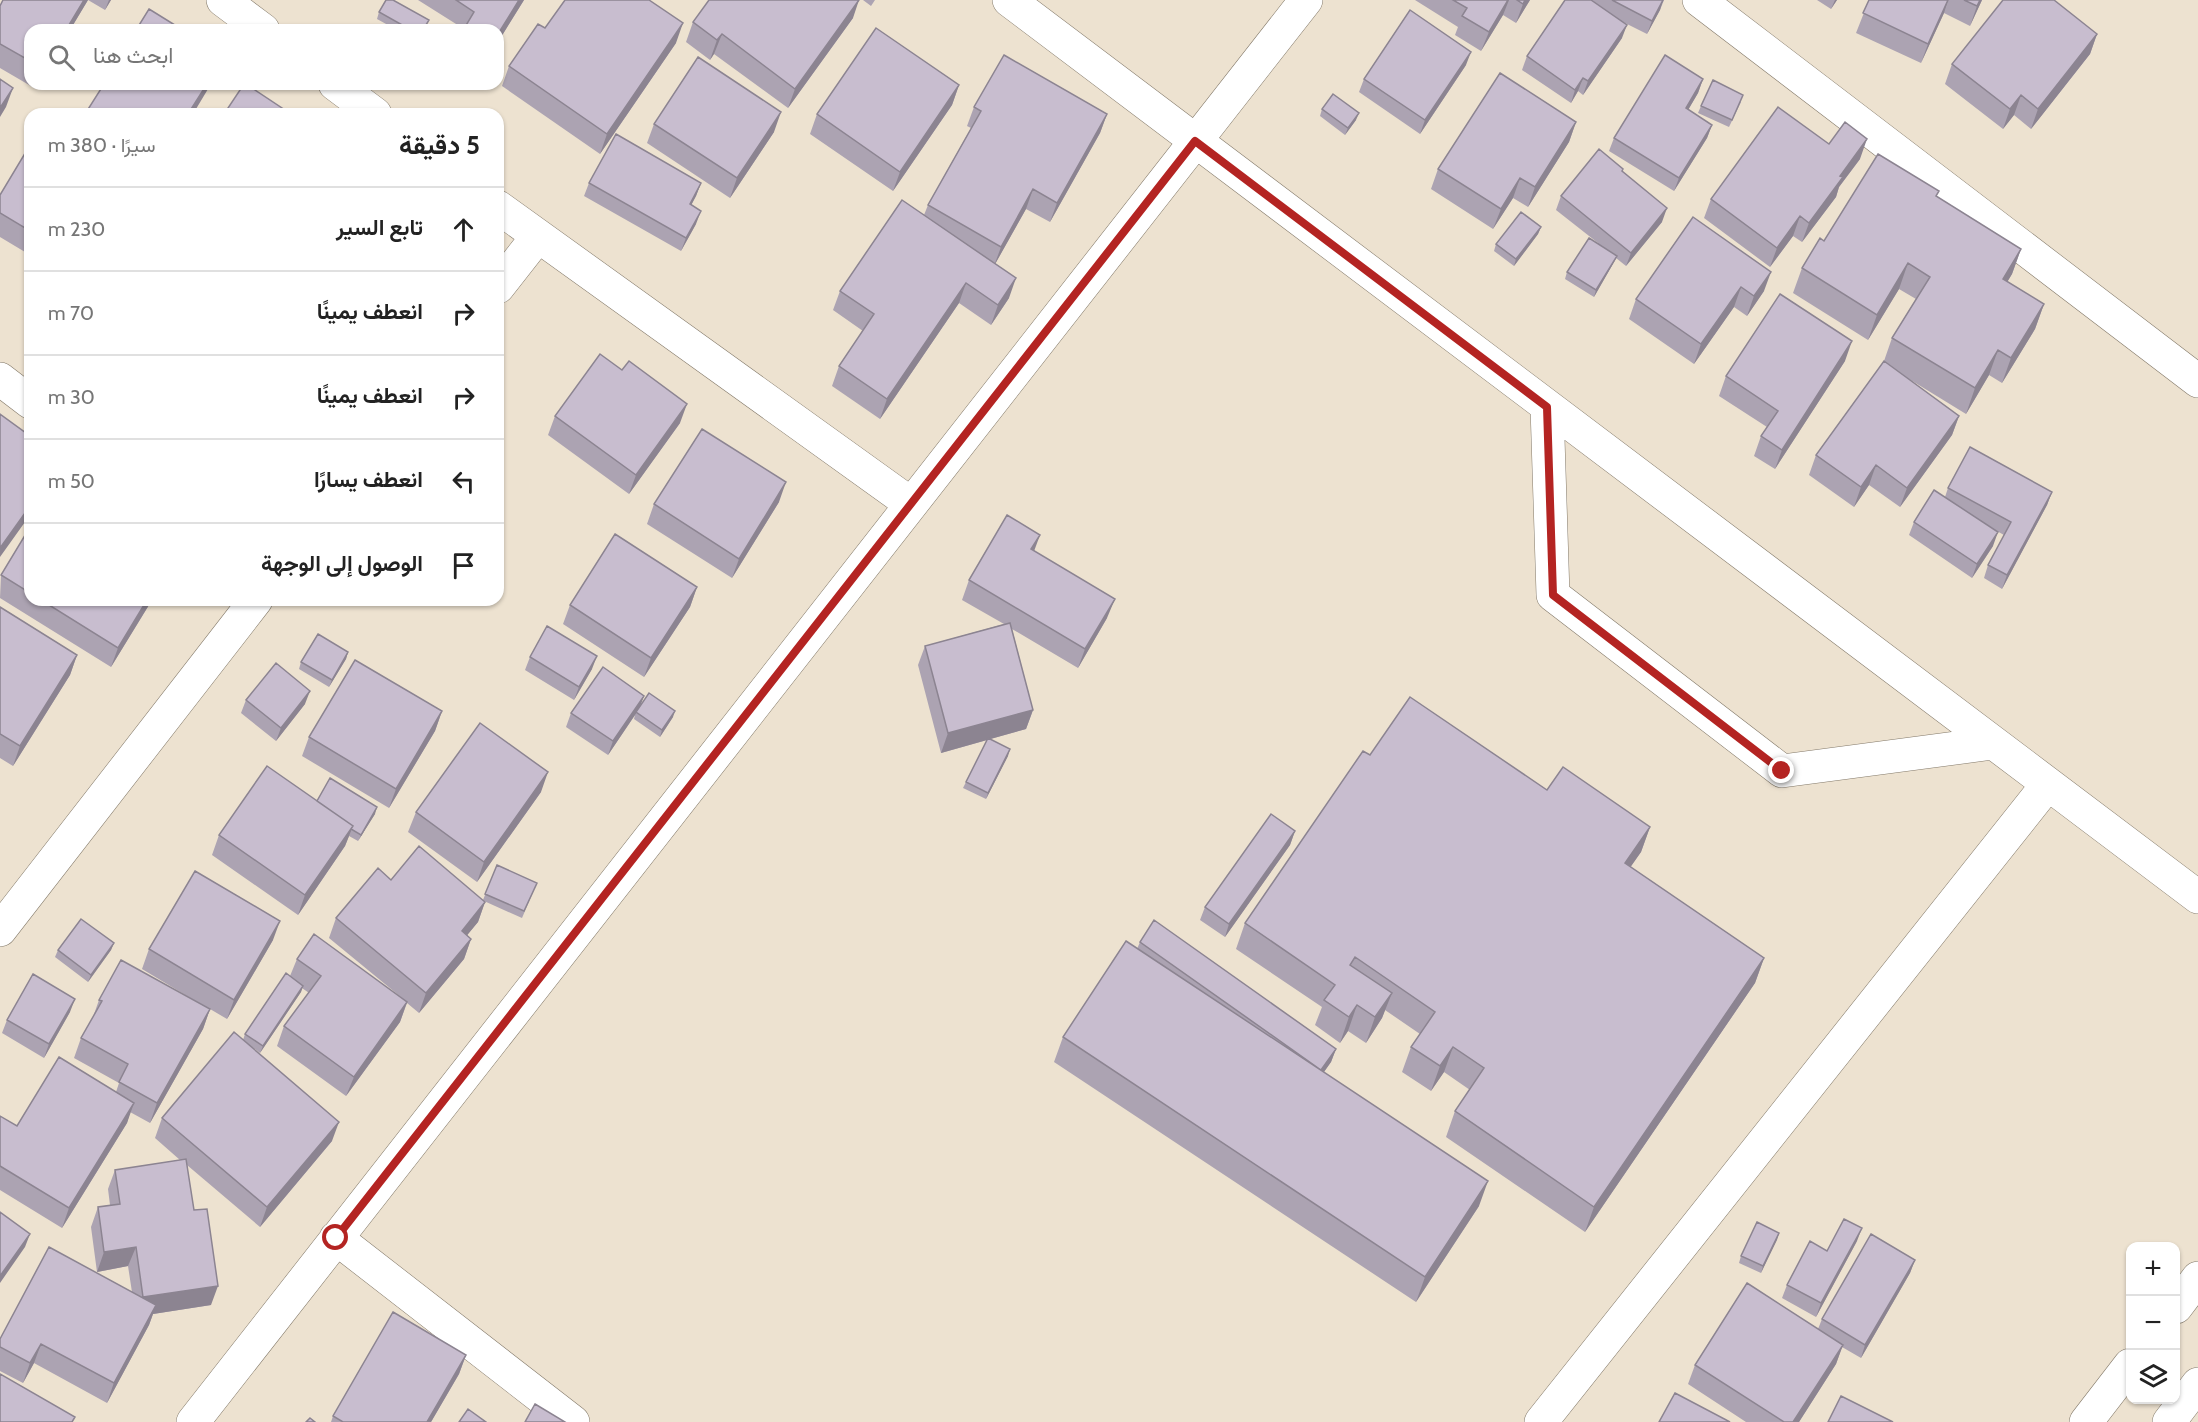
<!DOCTYPE html>
<html lang="ar">
<head>
<meta charset="utf-8">
<style>
  body { margin:0; font-family:Cabin,Vazirmatn,sans-serif; background:#f6f6f6; color:#222; direction:rtl }
  .controls { position:absolute; right:18px; bottom:18px; display:grid; overflow:hidden; border-radius:12px; box-shadow:0 2px 4px #0004 }
  .controls button { width:54px; height:54px; display:grid; place-items:center; padding:0; border:0; border-bottom:2px solid #e0e0e0; background:#fff; color:#222; font:30px sans-serif }
  .stop { position:absolute; width:18px; height:18px; margin:-14px; border:4px solid #b42422; border-radius:50%; background:#fff }
  .stop.end { background:#b42422; border-color:#fff; box-shadow:0 2px 6px #0008 }
  .list { margin:0; padding:0; list-style:none }
  h2 { display:flex; justify-content:space-between; align-items:center; height:78px; margin:0; padding:0 24px; font-size:26px }
  h2 small { font-size:20px; font-weight:400; color:#767676 }
  .list li { display:grid; grid-template-columns:39px 1fr auto; gap:18px; align-items:center; box-sizing:border-box; height:84px; padding:0 24px; border-top:2px solid #e0e0e0 }
  .list b { display:block; font-size:22px; white-space:nowrap }
  .list em { font-size:20px; font-style:normal; color:#767676 }
  .icon { flex:none; width:33px; height:33px; fill:none; stroke:currentColor; stroke-width:2; stroke-linecap:round; stroke-linejoin:round }
  .map { position:relative; flex:none; width:2198px; height:1422px; overflow:hidden; direction:ltr }
  .search { position:absolute; background:#fff; box-shadow:0 2px 4px #0004; left:24px; top:24px; width:480px; height:66px; display:flex; align-items:center; gap:15px; box-sizing:border-box; padding:0 21px; border-radius:18px; color:#767676; font-size:22px }
  .panel { position:absolute; background:#fff; box-shadow:0 2px 4px #0004; left:24px; top:108px; width:480px; height:498px; border-radius:18px; direction:rtl }
  .map>svg:first-child { display:block }
  .lines { fill:none; stroke-linecap:round; stroke-linejoin:round }
  .minor-casing { stroke:#837969; stroke-width:34 }
  .minor { stroke:#fff; stroke-width:33 }
  .wall { fill:#aca3b2 }
  .shaded-wall { fill:#8c8491 }
  .building { fill:#c8bdcf; stroke:#8c8491; stroke-width:1.5 }
  .route { stroke:#b42422; stroke-width:8 }
</style>
</head>
<body>
<div class="map">
<svg width="2198" height="1422" viewBox="0 0 2198 1422">
  <rect width="100%" height="100%" fill="#ede2d0"/>
  <g class="lines">
    <defs>
      <path id="minor" d="M223 0 263 30
        M1009 0 2198 897
        M1699 0 2198 381
        M335 84 375 114
        M498 207 911 504
        M498 287 538 236
        M0 379 30 402
        M1547 407 1553 595 1782 771 1993 743
        M0 930 256 600
        M336 1238 573 1422
        M2176 1307 2198 1278
        M193 1422 1306 0
        M1541 1422 2048 784
        M2086 1422 2130 1365
        M2169 1422 2198 1384"/>
    </defs>
    <use href="#minor" class="minor-casing"/>
    <use href="#minor" class="minor"/>
  </g>
  <path class="wall" d="M3 0H111L105 10 88 0 70 30H30V84H39L36 89 0 68V6Z
    M418 0H524L498 42V30H464V29Z
    M863 0H875L871 6Z
    M1415 0H1530L1516 23 1503 15 1481 51 1455 35 1458 27Z
    M1565 0H1664L1660 10 1647 34 1621 21 1622 38 1583 95 1578 91 1571 103 1522 70 1527 56Z
    M1817 0H1837L1831 9Z
    M1869 0H1982L1970 26 1944 13 1921 63 1856 33Z
    M379 12 426 27 425 30H397L377 19Z
    M853 18 788 108 714 54 710 60 686 42 693 22Z
    M2097 34 2090 54 2031 129 2014 115 2003 129 1945 84 1952 64Z
    M676 43 600 154 502 86 509 66Z
    M1466 65 1420 134 1359 92 1364 79Z
    M1703 79 1698 93 1688 110 1712 125 1707 138 1674 191 1609 151 1614 138Z
    M959 85 952 105 893 191 810 134 817 114Z
    M1741 102 1729 127 1698 113 1701 106Z
    M974 107 1107 114 1100 133 1050 222 1026 209 995 264 1009 298 991 325 959 303 880 419 832 386 839 366 863 331 833 310 840 291 924 215 928 205 971 128 967 126Z
    M1322 109 1356 120 1345 135 1320 116Z
    M1576 122 1569 142 1528 207 1513 198 1493 229 1431 189 1438 169Z
    M654 124 774 132 730 198 647 143Z
    M1829 144 1860 159 1839 187 1836 197 1802 242 1793 236 1770 267 1704 218 1711 199Z
    M30 145V255L0 237V195Z
    M1622 171 1662 222 1626 266 1616 258 1614 262 1594 297 1565 279 1567 272 1598 243 1556 210 1561 196Z
    M589 183H701L696 196 691 205 696 224 681 251 584 196Z
    M1937 197 2021 249 2012 274 2007 282 2044 304 2035 329 2002 383 1989 375 1966 414 1909 379 1959 416 1952 435 1900 507 1869 485 1854 507 1809 475 1816 455 1884 361 1892 338 1916 299 1899 289 1868 340 1793 293 1802 268 1824 241Z
    M1693 217 1764 291 1747 316 1734 307 1694 364 1629 319 1636 299Z
    M1541 227 1538 234 1514 266 1494 251 1496 244Z
    M1845 361 1775 469 1754 456 1761 436 1767 427 1719 396 1726 376Z
    M555 416 680 423 629 494 548 435Z
    M1948 488 2052 492 2047 505 2002 589 1984 578 1988 565 2004 535 1986 525 1993 546 1972 578 1909 535 1914 522 1945 497Z
    M779 502 732 578 647 524 654 504Z
    M30 527V600H152L111 667 0 598 1 575Z
    M1034 551 1107 618 1078 668 1012 629 1033 710 1026 729 990 739 1008 756 986 799 963 788 987 740 941 753 918 665 925 646 1004 624 962 600 969 580Z
    M697 587 690 607 644 677 563 624 570 605Z
    M0 607 77 655 70 675 13 766 0 758Z
    M348 652 346 659 329 687 299 669 301 662Z
    M530 657 592 669 574 700 525 670Z
    M644 696 640 706 673 717 660 737 634 719 635 715 608 755 566 727 571 713Z
    M246 700 305 704 276 741 241 713Z
    M442 711 435 731 389 808 302 756 309 737Z
    M1370 755 1547 790 1650 827 1641 852 1630 867 1764 958 1755 983 1585 1232 1446 1137 1455 1111 1470 1090 1444 1072 1431 1091 1402 1072 1411 1047 1420 1034 1385 1010 1382 1018 1366 1043 1348 1031 1340 1043 1315 1025 1322 1007 1236 949 1245 923Z
    M541 792 477 882 408 832 416 812Z
    M317 801 375 814 358 841 349 836 345 846 298 915 212 855 219 835Z
    M1295 831 1290 845 1225 937 1200 920 1205 907Z
    M497 865 534 890 522 918 484 901 485 902 478 922 467 935 471 939 464 959 419 1013 407 1003 400 1022 346 1096 277 1046 284 1026 309 993 302 988 301 992 260 1053 251 1046 332 1141 260 1227 187 1165 194 1210 211 1305 153 1314 149 1325 107 1403 34 1363 23 1383 0 1371V1339L132 1292 128 1266 97 1272 91 1227 98 1207 110 1205 108 1189 115 1170 180 1160 155 1138 162 1118 243 1040 245 1034 290 976 297 959 402 998 329 938 336 918 391 880 483 900Z
    M273 940 227 1019 210 1009 203 1029 150 1123 130 1112 127 1123 62 1228 0 1190V1116L17 1126 116 1092 119 1083 74 1058 81 1038 93 1017 99 1000 202 1005 142 969 149 949Z
    M1140 942 1336 1049 1331 1062 1324 1072 1479 1206 1416 1302 1054 1062 1063 1037 1137 949Z
    M114 943 111 950 88 982 55 957 58 950Z
    M70 1012 44 1058 2 1033 7 1020Z
    M1779 1233 1761 1273 1739 1263 1741 1256Z
    M1857 1241 1816 1317 1782 1298 1787 1285 1827 1251Z
    M1915 1260 1910 1273 1861 1358 1842 1347 1836 1364 1799 1422H1746L1688 1384 1695 1365 1818 1329 1822 1319Z
    M466 1355 459 1374 431 1422H331L333 1416Z"/>
  <path class="shaded-wall" d="M84 0H88L70 30H66Z
    M109 0H111L105 10Z
    M519 0H524L498 42V34Z
    M859 0 853 18 788 108 795 89Z
    M1508 0H1509L1503 15 1481 51 1489 32Z
    M1525 0H1530L1516 23 1523 4Z
    M1663 0 1660 10 1647 34 1652 21Z
    M1835 0H1837L1831 9Z
    M1948 0 1944 13 1921 63 1928 44Z
    M1980 0H1982L1970 26 1977 6Z
    M683 23 676 43 600 154 607 134Z
    M1627 25 1622 38 1583 95 1588 81Z
    M722 34 714 54 710 60 717 40Z
    M2097 34 2090 54 2031 129 2038 109Z
    M1471 52 1466 65 1420 134 1425 120Z
    M1583 78 1578 91 1571 103 1575 90Z
    M1703 79 1698 93 1681 122 1686 108Z
    M207 84H211L193 114H188Z
    M959 85 952 105 893 191 900 172Z
    M13 88 6 107 0 117V108Z
    M2021 95 2014 115 2003 129 2010 109Z
    M781 112 774 132 730 198 737 178Z
    M1359 113 1356 120 1345 135 1348 128Z
    M1107 114 1100 133 1050 222 1057 203Z
    M1576 122 1569 142 1528 207 1535 187Z
    M1712 125 1707 138 1674 191 1679 178Z
    M1867 139 1860 159 1839 187 1836 197 1802 242 1809 223 1840 176Z
    M1520 178 1513 198 1493 229 1501 209Z
    M701 183 696 196 685 217 690 204Z
    M1033 189 1026 209 994 266 1001 247Z
    M1667 208 1662 222 1626 266 1631 253Z
    M701 211 696 224 681 251 686 238Z
    M1800 216 1793 236 1770 267 1777 248Z
    M1541 227 1538 234 1514 266 1516 259Z
    M2021 249 2012 274 1994 304 2003 279Z
    M1617 256 1614 262 1594 297 1596 290Z
    M1908 263 1899 289 1868 340 1877 315Z
    M1771 272 1764 291 1747 316 1754 296Z
    M1016 278 1009 298 991 325 998 305Z
    M966 283 959 303 880 419 887 399Z
    M1741 287 1734 307 1694 364 1701 344Z
    M2044 304 2035 329 2002 383 2011 358Z
    M1852 341 1845 361 1775 469 1782 450Z
    M1998 350 1989 375 1966 414 1975 388Z
    M687 404 680 423 629 494 636 475Z
    M1959 416 1952 435 1900 507 1907 488Z
    M1876 465 1869 485 1854 507 1861 487Z
    M786 482 779 502 732 578 739 559Z
    M2052 492 2047 505 2002 589 2007 575Z
    M30 506V515L0 557V548Z
    M1998 532 1993 546 1972 578 1977 564Z
    M1040 535 1033 554 1031 549Z
    M697 587 690 607 644 677 651 658Z
    M1115 599 1107 618 1078 668 1085 649Z
    M147 600H152L111 667 118 648Z
    M348 652 346 659 329 687 332 680Z
    M77 655 70 675 13 766 20 746Z
    M597 656 592 669 574 700 579 687Z
    M310 691 305 704 276 741 281 728Z
    M644 696 639 709 608 755 613 741Z
    M1033 710 1026 729 941 753 948 733Z
    M442 711 435 731 389 808 396 789Z
    M675 711 673 717 660 737 662 730Z
    M1010 749 1008 756 986 799 988 793Z
    M548 772 541 792 477 882 484 862Z
    M377 807 375 814 358 841 361 835Z
    M353 826 345 846 298 915 305 895Z
    M1650 827 1641 852 1616 888 1625 863Z
    M1295 831 1290 845 1225 937 1229 924Z
    M485 902 478 922 455 950 462 931Z
    M280 921 273 940 227 1019 234 1000Z
    M471 939 464 959 419 1013 426 993Z
    M114 943 111 950 88 982 91 975Z
    M1764 958 1755 983 1585 1232 1594 1207Z
    M303 986 301 992 260 1053 263 1046Z
    M1392 993 1382 1018 1366 1043 1375 1017Z
    M75 999 70 1012 44 1058 49 1044Z
    M407 1002 400 1022 346 1096 354 1077Z
    M1357 1005 1348 1031 1340 1043 1349 1017Z
    M210 1009 203 1029 150 1123 157 1103Z
    M1453 1047 1444 1072 1431 1091 1440 1066Z
    M1336 1049 1331 1062 1316 1083 1321 1070Z
    M134 1103 127 1123 62 1228 69 1208Z
    M339 1122 332 1141 260 1227 267 1207Z
    M1488 1181 1479 1206 1416 1302 1425 1277Z
    M1862 1228 1857 1241 1816 1317 1821 1303Z
    M1779 1233 1777 1240 1761 1273 1763 1266Z
    M30 1234 25 1247 0 1283V1276Z
    M136 1247 128 1266 97 1272 104 1252Z
    M1915 1260 1910 1273 1861 1358 1865 1345Z
    M218 1286 211 1305 153 1314 149 1325 107 1403 143 1297Z
    M41 1344 34 1363 23 1383 30 1363Z
    M1843 1345 1836 1364 1799 1422H1793Z
    M466 1355 459 1374 431 1422H427Z"/>
  <path class="building" d="M3 0H84L66 30H30V61L0 44V6Z
    M386 0H393L429 20 423 30H411L379 12Z
    M456 0H519L498 34V30H470L465 27 474 12Z
    M565 0H649L683 23 607 134 509 66 538 24 545 28Z
    M709 0H859L795 89 722 34 717 40 693 22Z
    M1453 0H1508L1489 32 1462 16 1467 8Z
    M1517 0H1525L1523 4Z
    M1565 0H1591L1627 25 1588 81 1583 78 1575 90 1527 56Z
    M1612 0H1663L1652 21Z
    M1869 0H1948L1928 44 1863 13Z
    M1964 0H1980L1977 6Z
    M2003 0H2054L2097 34 2038 109 2021 95 2010 109 1952 64Z
    M149 9 183 30H136Z
    M1410 10 1471 52 1425 120 1364 79Z
    M876 28 959 85 900 172 817 114Z
    M1004 55 1107 114 1057 203 1033 189 1001 247 928 205 981 111 974 107Z
    M1665 55 1703 79 1686 108 1712 125 1679 178 1614 138Z
    M698 57 781 112 737 178 654 124Z
    M1500 73 1576 122 1535 187 1520 178 1501 209 1438 169Z
    M0 79 13 88 0 108Z
    M1713 80 1743 95 1732 120 1701 106Z
    M104 84H207L188 114H85Z
    M244 84H246L291 114H224Z
    M1333 94 1359 113 1348 128 1322 109Z
    M1778 107 1829 144 1845 122 1867 139 1840 176 1843 177 1809 223 1800 216 1777 248 1711 199Z
    M616 134 701 183 690 204 701 211 686 238 589 183Z
    M30 145V231L0 213V195Z
    M1599 149 1623 169 1622 171 1667 208 1631 253 1561 196Z
    M1878 154 1939 191 1936 196 2021 249 2003 279 2044 304 2011 358 1998 350 1975 388 1892 338 1930 277 1908 263 1877 315 1802 268 1820 238 1824 241Z
    M902 200 1016 278 998 305 966 283 887 399 839 366 874 314 840 291Z
    M1521 212 1541 227 1516 259 1496 244Z
    M1693 217 1771 272 1754 296 1741 287 1701 344 1636 299Z
    M1589 238 1617 256 1596 290 1567 272Z
    M1780 294 1852 341 1782 450 1761 436 1778 411 1726 376Z
    M600 354 622 370 629 361 687 404 636 475 555 416Z
    M1884 361 1959 416 1907 488 1876 465 1861 487 1816 455Z
    M0 414 30 436V506L0 548Z
    M702 429 786 482 739 559 654 504Z
    M1970 447 2052 492 2007 575 1988 565 2011 522 1948 488Z
    M1934 490 1998 532 1977 564 1914 522Z
    M1007 515 1040 535 1031 549 1115 599 1085 649 969 580Z
    M30 527V593L1 575Z
    M615 534 697 587 651 658 570 605Z
    M41 600H147L118 648Z
    M0 607 77 655 20 746 0 734Z
    M1010 623 1033 710 948 733 925 646Z
    M547 626 597 656 579 687 530 657Z
    M318 634 348 652 332 680 301 662Z
    M355 660 442 711 396 789 309 737Z
    M276 663 310 691 281 728 246 700Z
    M603 667 644 696 613 741 571 713Z
    M649 693 675 711 662 730 636 712Z
    M1410 697 1547 790 1563 767 1650 827 1625 863 1764 958 1594 1207 1455 1111 1484 1068 1453 1047 1440 1066 1411 1047 1435 1012 1355 957 1350 965 1392 993 1375 1017 1357 1005 1349 1017 1324 1000 1335 985 1245 923 1363 751 1370 755Z
    M480 723 548 772 484 862 416 812Z
    M988 738 1010 749 988 793 966 782Z
    M267 766 353 826 305 895 219 835Z
    M330 778 377 807 361 835 351 829 353 826 317 801Z
    M1271 814 1295 831 1229 924 1205 907Z
    M419 846 485 902 462 931 471 939 426 993 336 918 378 868 391 880Z
    M497 865 537 883 524 911 485 894Z
    M195 871 280 921 234 1000 149 949Z
    M81 919 114 943 91 975 58 950Z
    M1154 920 1336 1049 1321 1070 1140 942Z
    M314 934 407 1002 354 1077 284 1026 321 976 297 959Z
    M1126 941 1488 1181 1425 1277 1063 1037Z
    M121 960 210 1009 157 1103 119 1082 128 1064 81 1038 102 1001 99 1000Z
    M286 973 303 986 263 1046 245 1034Z
    M33 974 75 999 49 1044 7 1020Z
    M234 1032 339 1122 267 1207 162 1118Z
    M59 1057 134 1103 69 1208 0 1166V1116L17 1126Z
    M186 1159 194 1210 207 1209 218 1286 143 1297 136 1247 104 1252 98 1207 120 1204 115 1170Z
    M0 1212 30 1234 0 1276Z
    M1844 1219 1862 1228 1821 1303 1787 1285 1810 1241 1827 1251Z
    M1757 1222 1779 1233 1763 1266 1741 1256Z
    M1871 1234 1915 1260 1865 1345 1822 1319Z
    M49 1247 156 1305 114 1383 41 1344 30 1363 0 1347V1339Z
    M1747 1283 1843 1345 1793 1422H1784L1695 1365Z
    M393 1312 466 1355 427 1422H343L333 1416Z
    M0 1374 75 1417 72 1422H0Z
    M1675 1393 1730 1422H1659Z
    M1841 1396 1893 1422H1828Z
    M535 1404 565 1422H525Z
    M468 1409 486 1422H459Z
    M310 1418 315 1422H306Z"/>
  <g class="lines">
    <path class="route" d="M336 1238 1195 141 1547 407 1553 595 1782 771"/>
  </g>
</svg>
<div class="controls">
<button>+</button>
<button>−</button>
<button><svg class="icon" aria-label="layers" viewBox="0 0 24 24"><path d="M12 4l9 5-9 5-9-5zM3 14l9 5 9-5"/></svg></button>
</div>
<div class="stop" style="left:336px;top:1238px"></div>
<div class="stop end" style="left:1782px;top:771px"></div>
<div class="search"><svg class="icon" aria-label="search" viewBox="0 0 24 24"><circle cx="10" cy="10" r="6"/><path d="M15 15l6 6"/></svg>ابحث هنا</div>
<section class="panel">
<h2>5 دقيقة<small>سيرًا · 380 m</small></h2>
<ul class="list">
<li><svg class="icon" aria-label="ahead" viewBox="0 0 24 24"><path d="M12 20V5M6 11l6-6 6 6"/></svg><div><b>تابع السير</b></div><em>230 m</em></li>
<li><svg class="icon" aria-label="right" viewBox="0 0 24 24"><path d="M7 20v-9h11M14 6l5 5-5 5"/></svg><div><b>انعطف يمينًا</b></div><em>70 m</em></li>
<li><svg class="icon" aria-label="right" viewBox="0 0 24 24"><path d="M7 20v-9h11M14 6l5 5-5 5"/></svg><div><b>انعطف يمينًا</b></div><em>30 m</em></li>
<li><svg class="icon" aria-label="left" viewBox="0 0 24 24"><path d="M17 20v-9H6M10 6l-5 5 5 5"/></svg><div><b>انعطف يسارًا</b></div><em>50 m</em></li>
<li><svg class="icon" aria-label="arrive" viewBox="0 0 24 24"><path d="M6 21V4h12l-3 4 3 4H6"/></svg><div><b>الوصول إلى الوجهة</b></div></li>
</ul>
</section>
</div>
</body>
</html>
